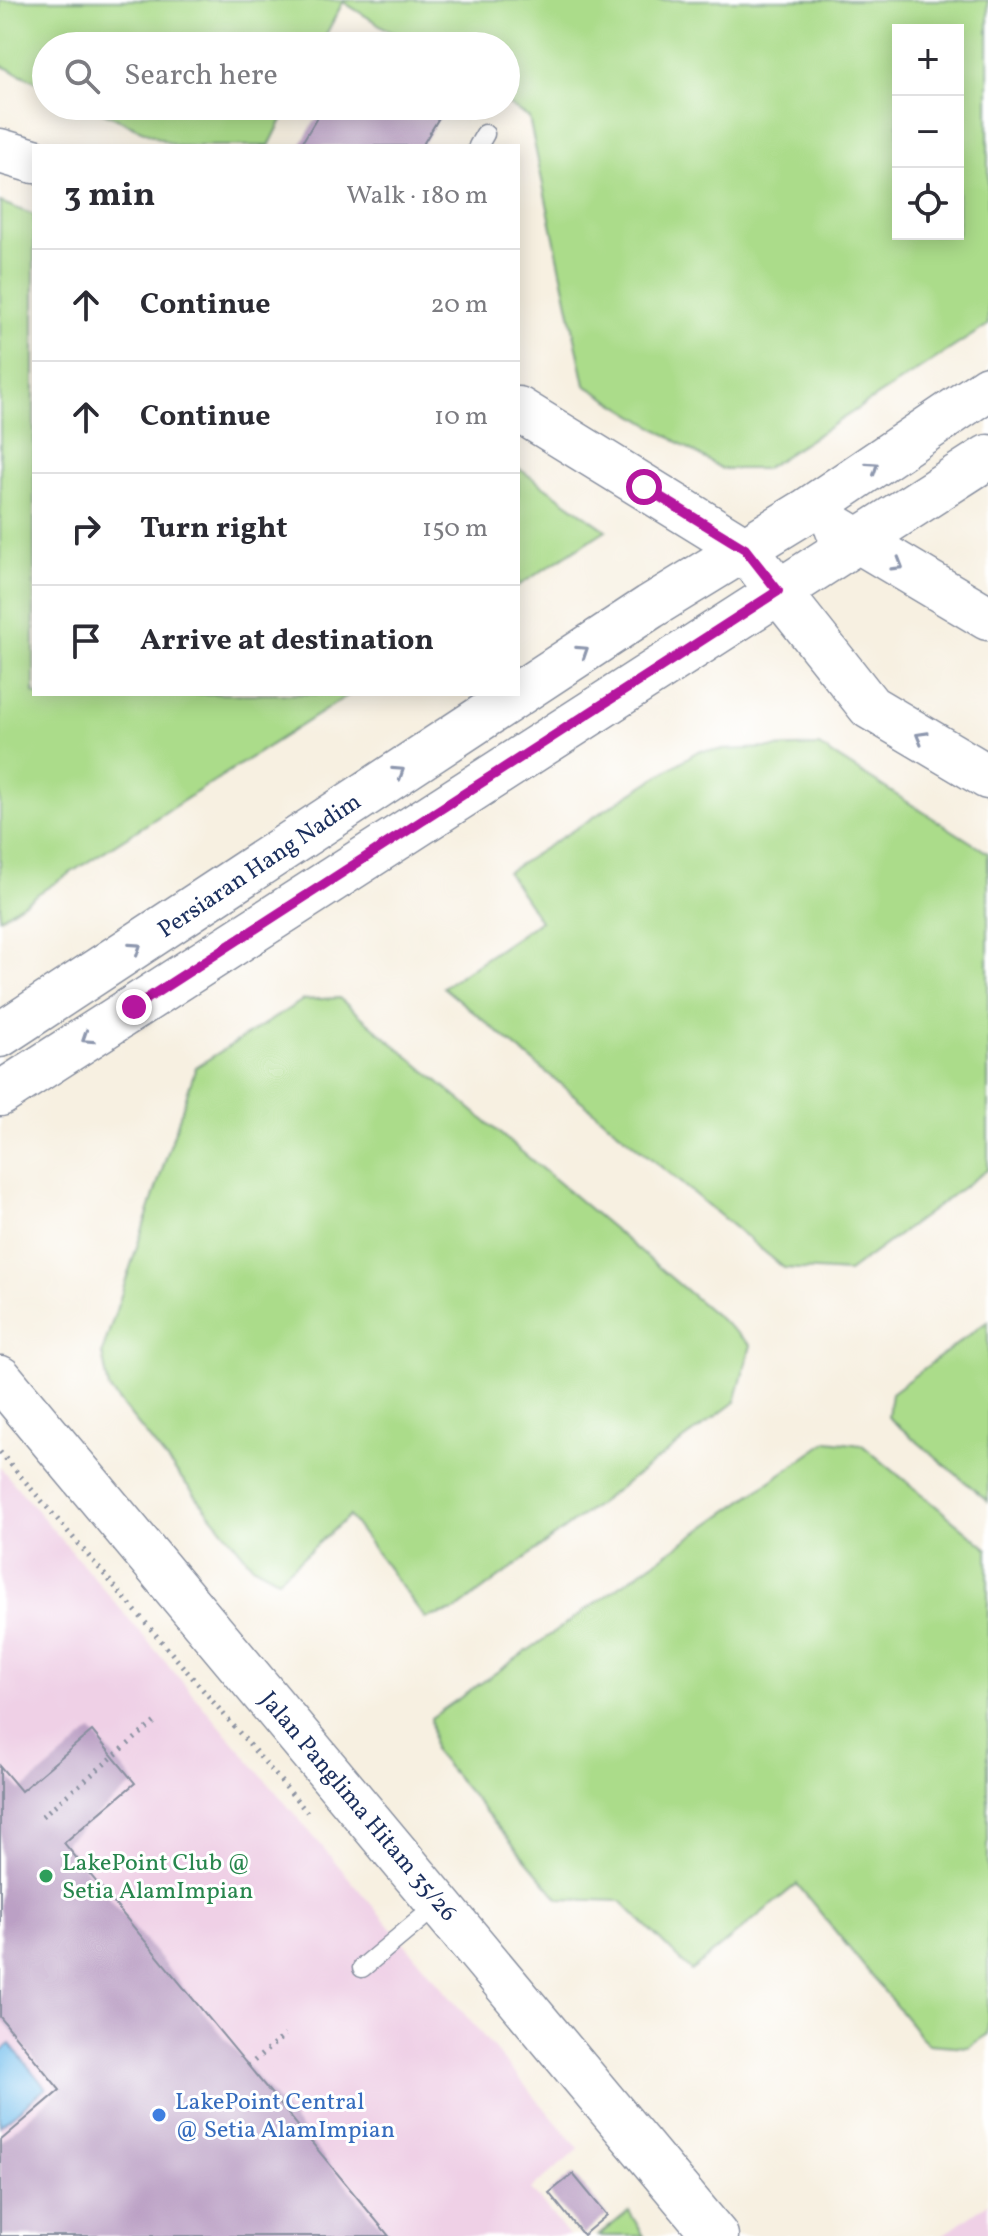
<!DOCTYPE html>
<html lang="en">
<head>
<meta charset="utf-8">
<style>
  body { margin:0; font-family:Vollkorn,serif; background:#f2f2f3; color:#2b2b33 }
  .controls { position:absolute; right:24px; top:24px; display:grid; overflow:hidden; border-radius:0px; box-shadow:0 4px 20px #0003 }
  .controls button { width:72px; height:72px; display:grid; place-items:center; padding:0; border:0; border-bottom:2px solid #e1e1e2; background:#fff; color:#2b2b33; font:40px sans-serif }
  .stop { position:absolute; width:24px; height:24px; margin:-18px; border:6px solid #b5179e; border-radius:50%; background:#fff }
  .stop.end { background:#b5179e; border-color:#fff; box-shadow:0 2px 8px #0008 }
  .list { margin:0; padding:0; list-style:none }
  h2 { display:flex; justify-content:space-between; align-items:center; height:104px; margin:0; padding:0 32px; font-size:34px }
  h2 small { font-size:26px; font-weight:400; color:#7c7c81 }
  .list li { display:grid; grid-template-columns:52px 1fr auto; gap:24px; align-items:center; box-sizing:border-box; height:112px; padding:0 32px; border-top:2px solid #e1e1e2 }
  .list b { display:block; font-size:30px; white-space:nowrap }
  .list em { font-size:26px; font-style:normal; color:#7c7c81 }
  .icon { flex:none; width:44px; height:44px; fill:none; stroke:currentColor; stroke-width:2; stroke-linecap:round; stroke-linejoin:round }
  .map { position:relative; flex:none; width:988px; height:2236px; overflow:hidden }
  .search { position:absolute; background:#fff; box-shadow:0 4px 20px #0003; left:32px; top:32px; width:488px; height:88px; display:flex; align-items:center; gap:20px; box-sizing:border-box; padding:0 28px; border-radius:44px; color:#7c7c81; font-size:30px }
  .panel { position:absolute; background:#fff; box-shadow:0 4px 20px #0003; left:32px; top:144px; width:488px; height:552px; border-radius:0px }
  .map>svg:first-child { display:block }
  .built { fill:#efd0e6 }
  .green { fill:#abdc8a; stroke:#638674; stroke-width:2; fill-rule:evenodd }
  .water { fill:#72beec; stroke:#4676a5; stroke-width:2 }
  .building { fill:#bba0c5 }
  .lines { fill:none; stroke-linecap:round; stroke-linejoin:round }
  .service-casing { stroke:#8990a0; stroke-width:21 }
  .tertiary-casing { stroke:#8990a0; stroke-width:47 }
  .path { stroke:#8990a0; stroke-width:5; stroke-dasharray:2 6; stroke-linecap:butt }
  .service { stroke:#fff; stroke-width:18 }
  .tertiary { stroke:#fff; stroke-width:44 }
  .oneway { stroke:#8d97ae }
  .route { stroke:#b5179e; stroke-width:10 }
  .leisure-dot { fill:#2e9e5b; stroke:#fff; stroke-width:3 }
  .shop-dot { fill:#3f7fe0; stroke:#fff; stroke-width:3 }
  .labels { text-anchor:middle; stroke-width:6; stroke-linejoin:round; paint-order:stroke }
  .street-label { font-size:24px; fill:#1b2f5e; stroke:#fff }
  .leisure-label { font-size:24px; fill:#27864d; stroke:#fff; text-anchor:start }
  .shop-label { font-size:24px; fill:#366cbe; stroke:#fff; text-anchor:start }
</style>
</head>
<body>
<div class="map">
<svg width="988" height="2236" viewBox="0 0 988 2236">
  <rect width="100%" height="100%" fill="#fff"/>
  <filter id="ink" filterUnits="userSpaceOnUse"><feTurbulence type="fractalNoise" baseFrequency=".0125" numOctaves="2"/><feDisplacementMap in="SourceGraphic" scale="16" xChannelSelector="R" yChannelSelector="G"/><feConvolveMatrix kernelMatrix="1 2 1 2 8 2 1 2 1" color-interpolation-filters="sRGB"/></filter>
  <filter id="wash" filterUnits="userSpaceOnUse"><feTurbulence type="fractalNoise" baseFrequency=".006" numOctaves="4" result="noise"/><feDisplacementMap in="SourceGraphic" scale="32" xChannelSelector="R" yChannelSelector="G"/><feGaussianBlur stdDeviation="1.8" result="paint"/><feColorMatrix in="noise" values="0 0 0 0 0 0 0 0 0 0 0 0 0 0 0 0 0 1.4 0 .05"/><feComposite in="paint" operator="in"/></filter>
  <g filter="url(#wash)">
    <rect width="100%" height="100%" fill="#f7f0e1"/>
    <path class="built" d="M0 1467 579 2149 531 2189 569 2236H0Z
      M988 2203V2236H941Z"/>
    <path class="green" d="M0 0H988V325L764 469H722L585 385 529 118 506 103V46H414L343 2 320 46H46V86L0 65ZM898 30H958V234H898Z
      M89 106H289L269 146H176Z
      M0 202 34 215V694H350L0 918Z
      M518 468 606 530 518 586Z
      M819 746 988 853V1169L848 1272 784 1268 443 987 540 921 507 872 698 751Z
      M339 998 751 1345 735 1402 454 1611 425 1618 349 1516 278 1579 252 1565 109 1389 102 1353 196 1067 303 1000Z
      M988 1321V1501L888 1417 891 1393Z
      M828 1441 862 1445 988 1549V2034L968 2047 927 2044 797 1884 691 1971 621 1901 559 1899 434 1751 431 1718Z
      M629 2211 644 2236H598Z"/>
    <path class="water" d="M10 2044 46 2088 0 2126V2052Z"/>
    <g id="blocks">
      <path class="building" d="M324 106H446L422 146H300Z
        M92 1731 135 1783 64 1843 389 2236H0V2141L60 2090 0 2017V1766L21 1791Z
        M573 2174 607 2215 583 2235 549 2193Z"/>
    </g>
  </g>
  <g filter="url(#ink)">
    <use href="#blocks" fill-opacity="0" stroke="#8990a0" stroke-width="2"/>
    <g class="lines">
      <defs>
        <path id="service" d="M478 146 485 134
          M362 1968 440 1903"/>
        <path id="tertiary" d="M0 151 34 161
          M518 409 745 549 870 707 988 777
          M837 528 988 618
          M0 1035 650 607 808 510 988 388
          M0 1094 988 457
          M0 1378 716 2236"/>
      </defs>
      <use href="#service" class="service-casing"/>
      <use href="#tertiary" class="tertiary-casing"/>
      <path class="path" d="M0 1452 307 1812
        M42 1816 156 1721
        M248 2066 285 2035"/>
      <use href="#service" class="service"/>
      <use href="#tertiary" class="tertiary"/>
    </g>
    <defs><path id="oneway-chevron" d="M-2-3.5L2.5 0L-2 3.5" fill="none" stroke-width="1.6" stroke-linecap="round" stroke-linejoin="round" transform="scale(2)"/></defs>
    <g class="oneway">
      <use href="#oneway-chevron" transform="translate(873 467) rotate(-34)"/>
      <use href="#oneway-chevron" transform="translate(898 565) rotate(31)"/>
      <use href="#oneway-chevron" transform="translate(583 651) rotate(-33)"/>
      <use href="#oneway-chevron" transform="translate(921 737) rotate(-150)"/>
      <use href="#oneway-chevron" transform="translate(399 772) rotate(-33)"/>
      <use href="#oneway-chevron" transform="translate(136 948) rotate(-34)"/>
      <use href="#oneway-chevron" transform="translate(87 1038) rotate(147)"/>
    </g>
  </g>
  <g class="lines" filter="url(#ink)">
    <path class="route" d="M134 1007 778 591 745 549 644 487"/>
  </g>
  <circle class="leisure-dot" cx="46" cy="1876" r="8"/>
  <circle class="shop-dot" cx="159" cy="2115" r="8"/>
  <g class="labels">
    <g class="street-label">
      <text transform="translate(259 865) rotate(-34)" y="8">Persiaran Hang Nadim</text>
      <text transform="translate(359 1806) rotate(50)" y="8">Jalan Panglima Hitam 35/26</text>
    </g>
    <g class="leisure-label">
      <text x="62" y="1870">LakePoint Club @<tspan x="62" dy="28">Setia AlamImpian</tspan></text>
    </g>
    <g class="shop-label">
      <text x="175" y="2109">LakePoint Central<tspan x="175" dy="28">@ Setia AlamImpian</tspan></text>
    </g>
  </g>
</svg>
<div class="controls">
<button>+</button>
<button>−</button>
<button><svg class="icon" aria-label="locate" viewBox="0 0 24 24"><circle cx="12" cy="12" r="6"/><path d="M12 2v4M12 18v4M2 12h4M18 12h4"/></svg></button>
</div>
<div class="stop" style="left:644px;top:487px"></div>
<div class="stop end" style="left:134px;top:1007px"></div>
<div class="search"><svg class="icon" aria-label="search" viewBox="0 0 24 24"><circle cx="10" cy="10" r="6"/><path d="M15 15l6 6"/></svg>Search here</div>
<section class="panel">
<h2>3 min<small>Walk · 180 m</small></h2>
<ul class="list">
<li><svg class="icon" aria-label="ahead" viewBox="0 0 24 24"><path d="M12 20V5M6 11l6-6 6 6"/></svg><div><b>Continue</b></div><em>20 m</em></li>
<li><svg class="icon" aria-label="ahead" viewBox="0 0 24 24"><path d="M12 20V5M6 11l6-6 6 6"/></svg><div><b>Continue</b></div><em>10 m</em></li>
<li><svg class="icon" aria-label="right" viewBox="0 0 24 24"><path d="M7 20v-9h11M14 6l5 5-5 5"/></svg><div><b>Turn right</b></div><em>150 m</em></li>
<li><svg class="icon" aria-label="arrive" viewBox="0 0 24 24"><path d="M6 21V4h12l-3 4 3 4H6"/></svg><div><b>Arrive at destination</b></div></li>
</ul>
</section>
</div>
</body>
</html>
